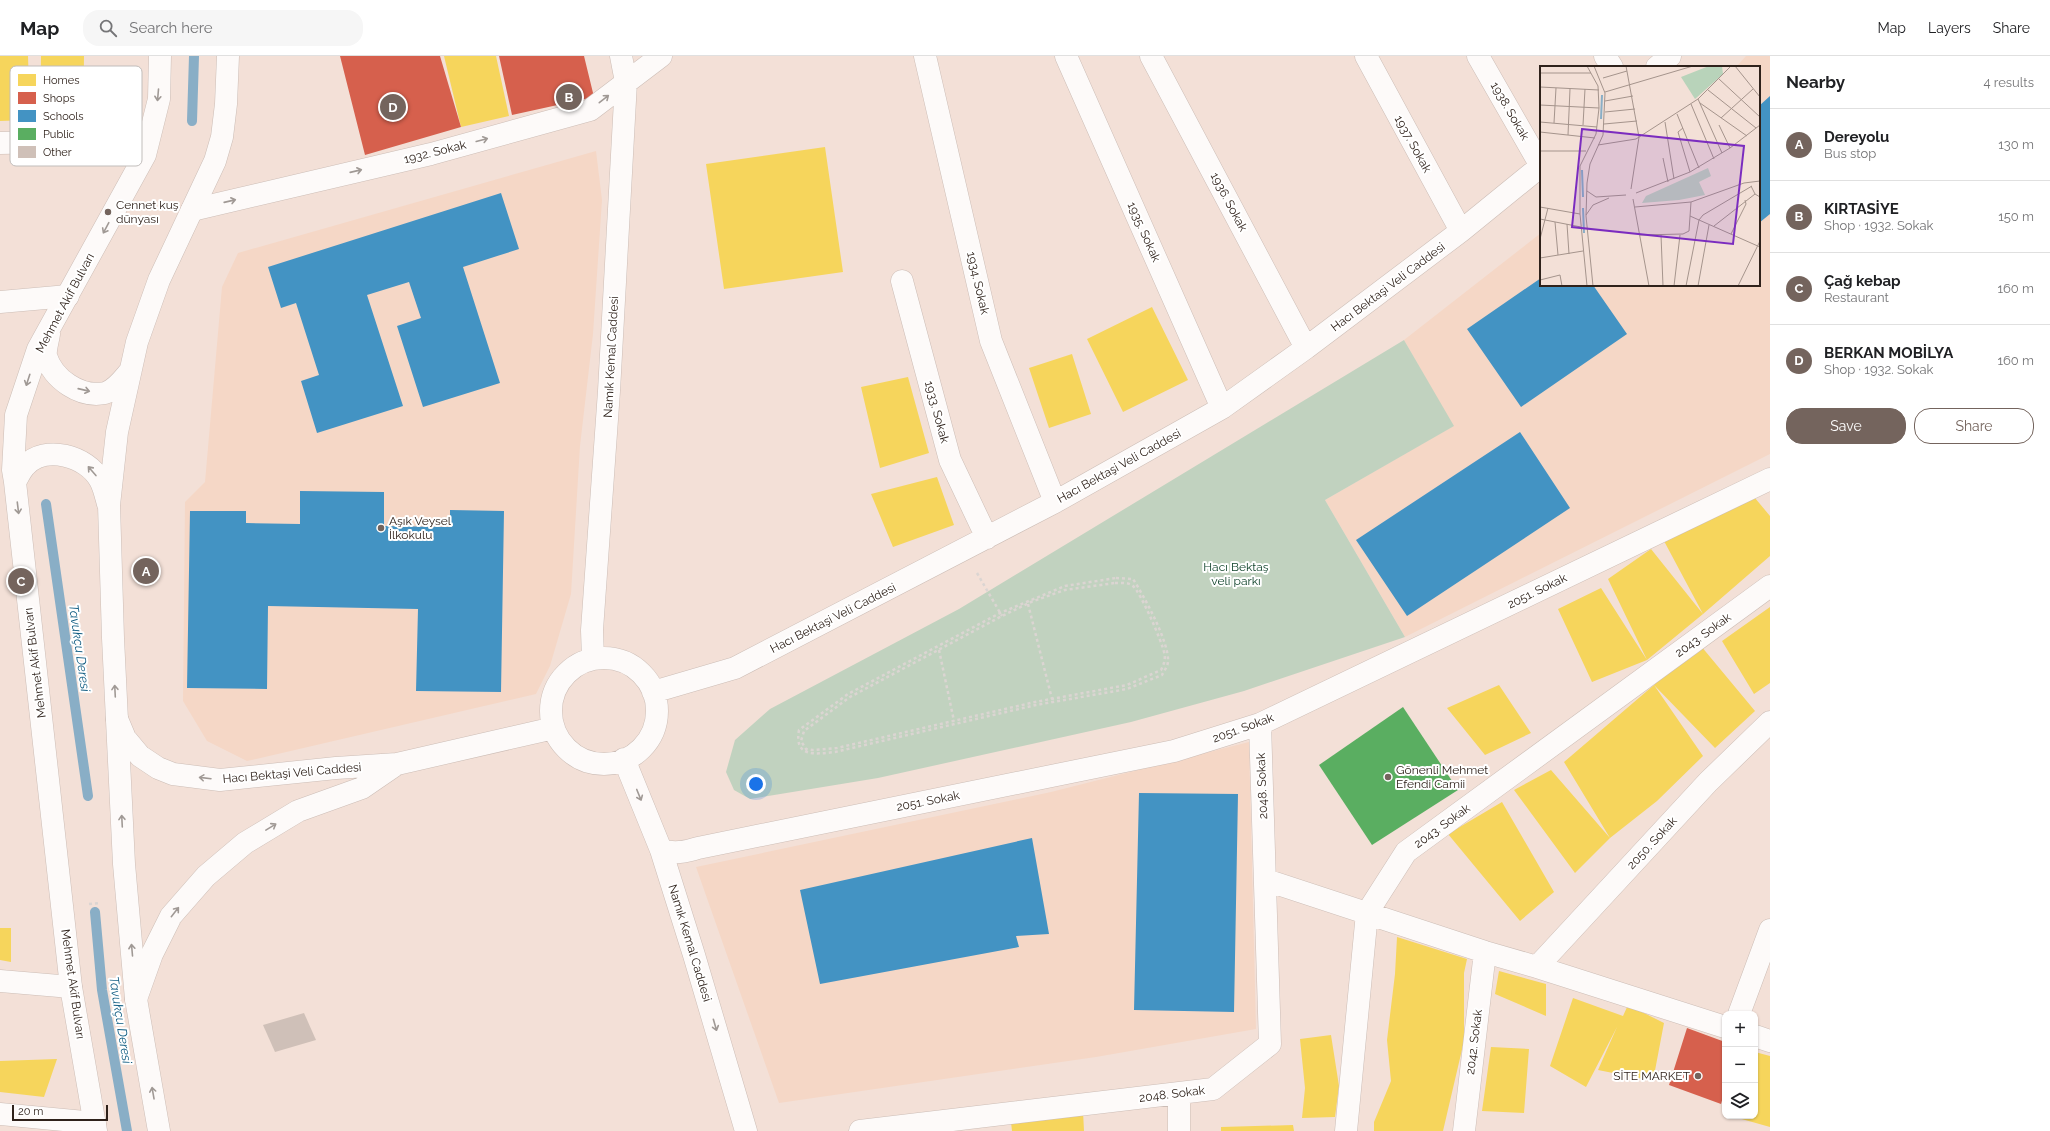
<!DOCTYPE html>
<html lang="en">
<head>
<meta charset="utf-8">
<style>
  body { margin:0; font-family:Raleway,sans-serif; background:#f6f6f6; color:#202124 }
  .controls { position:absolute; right:12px; bottom:12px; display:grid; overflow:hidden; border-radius:8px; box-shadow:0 1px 3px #0004 }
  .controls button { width:36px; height:36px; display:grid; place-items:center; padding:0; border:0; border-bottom:1px solid #e0e0e0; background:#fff; color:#202124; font:20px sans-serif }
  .scale { position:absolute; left:12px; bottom:10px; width:96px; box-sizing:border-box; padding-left:4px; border:2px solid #2f221b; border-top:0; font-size:11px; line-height:14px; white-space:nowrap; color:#2f221b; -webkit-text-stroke:3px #fff; paint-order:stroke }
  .you { position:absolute; left:756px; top:728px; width:14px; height:14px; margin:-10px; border:3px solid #fff; border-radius:50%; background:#1a73e8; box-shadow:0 0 0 6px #1a73e833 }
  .badge { display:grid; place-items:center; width:26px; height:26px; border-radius:50%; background:#74645d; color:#fff; font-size:13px; font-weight:700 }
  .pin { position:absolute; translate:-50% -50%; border:2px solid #fff; box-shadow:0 1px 4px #0006 }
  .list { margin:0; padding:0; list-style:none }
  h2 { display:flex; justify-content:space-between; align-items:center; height:52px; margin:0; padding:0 16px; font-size:17px }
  h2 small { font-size:13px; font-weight:400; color:#757577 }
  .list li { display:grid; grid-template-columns:26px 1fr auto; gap:12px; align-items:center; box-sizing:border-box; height:72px; padding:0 16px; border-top:1px solid #e0e0e0 }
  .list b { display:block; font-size:15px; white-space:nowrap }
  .list p { margin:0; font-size:13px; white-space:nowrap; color:#757577 }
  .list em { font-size:13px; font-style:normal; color:#757577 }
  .actions { display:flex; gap:8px; padding:12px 16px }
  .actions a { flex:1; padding:9px 0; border:1px solid #74645d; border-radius:16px; text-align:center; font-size:14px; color:#74645d }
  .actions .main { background:#74645d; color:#fff }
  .icon { flex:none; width:22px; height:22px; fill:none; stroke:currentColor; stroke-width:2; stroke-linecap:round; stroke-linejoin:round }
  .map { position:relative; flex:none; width:1770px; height:1075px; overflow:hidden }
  header { display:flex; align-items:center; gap:24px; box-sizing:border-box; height:56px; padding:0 20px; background:#fff; border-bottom:1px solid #e0e0e0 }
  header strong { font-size:19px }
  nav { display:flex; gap:22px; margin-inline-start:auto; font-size:14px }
  .search { width:280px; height:36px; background:#f6f6f6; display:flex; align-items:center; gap:10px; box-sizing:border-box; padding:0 14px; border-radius:16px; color:#757577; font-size:15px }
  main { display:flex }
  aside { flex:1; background:#fff }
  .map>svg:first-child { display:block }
  .built { fill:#f5d7c6 }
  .green { fill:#c1d2bf }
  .homes { fill:#f6d55c }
  .shops { fill:#d6604d }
  .schools { fill:#4393c3 }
  .public { fill:#5aae61 }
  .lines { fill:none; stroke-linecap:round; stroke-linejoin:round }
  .stream { stroke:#89aec6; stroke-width:10 }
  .building { fill:#cfc0b8 }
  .minor-casing { stroke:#ccbdb6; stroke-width:23 }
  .major-casing { stroke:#ccbdb6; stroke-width:23 }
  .path { stroke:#dbd5d2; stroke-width:2.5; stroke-dasharray:3 3; stroke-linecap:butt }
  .minor { stroke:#fdfaf9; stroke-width:22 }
  .major { stroke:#fdfaf9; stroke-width:22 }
  .oneway { stroke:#a09995 }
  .poi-dot { fill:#74645d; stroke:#fff; stroke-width:1.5 }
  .labels { text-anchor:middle; stroke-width:4; stroke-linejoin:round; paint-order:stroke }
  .street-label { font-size:12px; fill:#2f221b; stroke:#fff }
  .poi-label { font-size:12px; fill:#2f221b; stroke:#fff; text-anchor:start }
  .park-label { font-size:12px; fill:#0e4229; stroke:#fff }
  .water-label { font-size:13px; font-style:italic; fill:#0e5b81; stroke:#fff }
  .inset-river { fill:none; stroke:#89aec6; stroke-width:2 }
  .inset-road { fill:none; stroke:#a5948c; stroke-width:1 }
  .view { fill:#7b2cbf; fill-opacity:0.15; stroke:#7b2cbf; stroke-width:2 }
  .inset-edge { fill:none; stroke:#2f221b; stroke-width:2 }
  .key { fill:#fff; stroke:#c1bdbb; stroke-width:1 }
  .key-label { font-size:11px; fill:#2f221b }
</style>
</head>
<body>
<header>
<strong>Map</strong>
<div class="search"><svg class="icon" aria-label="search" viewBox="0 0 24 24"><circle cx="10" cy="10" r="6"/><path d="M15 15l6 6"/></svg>Search here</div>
<nav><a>Map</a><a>Layers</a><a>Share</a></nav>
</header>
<main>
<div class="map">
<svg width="1770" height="1075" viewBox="0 0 1770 1075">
  <rect width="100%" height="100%" fill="#f3e0d7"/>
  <path class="built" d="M1746 0H1770V398L1405 581 1325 444 1453 370 1404 284 1541 177V229H1759V11H1736Z
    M596 95 602 144 593 278 580 390 571 538 550 610 536 638 247 705 207 685 183 645 185 446 205 426 222 231 238 197Z
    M1249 686 1256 973 1096 1001 779 1047 696 811 1051 736Z"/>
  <path class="green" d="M1404 284 1454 370 1325 444 1405 581 1244 635 1131 666 878 722 750 743 734 734 726 716 735 684 770 653 959 553Z"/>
  <path class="homes" d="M0 0H28L30 64 0 65Z
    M41 0H84L83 75H40Z
    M444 0H496L509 60 461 71Z
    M825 91 843 216 724 233 706 108Z
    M1152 251 1188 324 1123 356 1087 283Z
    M1072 298 1091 358 1049 372 1029 312Z
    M908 321 929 397 880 412 861 331Z
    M937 421 954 469 893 491 871 438Z
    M1755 442 1770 460V500L1703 558 1647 604 1592 626 1558 553 1601 532 1647 604 1608 523 1651 493 1703 558 1664 485Z
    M1770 551V627L1754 638 1722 585Z
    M1696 584 1755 655 1715 692 1654 629 1703 700 1657 745 1610 782 1564 706 1654 629Z
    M1499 629 1531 677 1485 699 1447 652Z
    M1551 714 1610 782 1575 817 1514 734Z
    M1502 746 1554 836 1520 865 1448 778Z
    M0 872H11V906L0 904Z
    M1397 881 1467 903 1464 917V985L1443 1075H1374V1066L1391 1025 1387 984 1395 918Z
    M1499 915 1546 928V960L1495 938Z
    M1573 942 1623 960 1628 949 1664 967 1653 1025 1598 1014 1617 971 1586 1031 1550 1010Z
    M1331 979 1339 1030 1335 1061 1302 1062 1305 1032 1300 983Z
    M1491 991 1529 993 1524 1057 1482 1055Z
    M1755 996 1770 1000V1071L1731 1060H1755Z
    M57 1003 44 1041 0 1036V1005Z
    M1083 1055 1084 1075H1012L1011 1066Z
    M1293 1069 1294 1075H1221V1071Z"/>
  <path class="shops" d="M340 0H440L461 71 365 99Z
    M499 0H584L594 41 512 59Z
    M1687 972 1725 986V1034L1721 1048 1669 1029Z"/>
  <path class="schools" d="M1770 40V158L1759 167V50Z
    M501 137 519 193 463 211 500 327 423 351 397 270 421 262 409 226 367 239 403 350 317 377 301 325 319 319 296 247 281 252 268 211Z
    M1541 222V229H1593L1627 278 1521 351 1467 273Z
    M1520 376 1570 452 1407 560 1356 484Z
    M300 435 384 436V470L450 471V454L504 455 501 636 416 635 418 553 268 550 267 633 187 632 190 455H246V467L300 468Z
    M1139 737 1238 738 1234 956 1134 954Z
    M1032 782 1049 878 1016 880 1019 891 820 928 800 834Z"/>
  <path class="public" d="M1403 651 1458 734 1372 789 1319 709Z"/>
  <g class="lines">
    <path class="stream" d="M192 65 194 0
      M46 448 88 740
      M95 856 102 934 127 1075"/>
  </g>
  <path class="building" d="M304 957 316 984 275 996 263 969Z"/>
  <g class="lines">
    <defs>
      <path id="minor" d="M925 0 991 285 1055 446
        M1066 0 1222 352
        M1151 0 1306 292
        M1366 0 1461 175
        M1478 0 1541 110
        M1605 0 1612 11
        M1657 11 1670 0
        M0 87 148 84
        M192 154 431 98 590 54 661 0
        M902 225 950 404 987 482
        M0 246 68 240
        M551 655a53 53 0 1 1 106 0a53 53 0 1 1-106 0Z
        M593 603 592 574 609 335 626 26 621 0
        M653 636 735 612 1055 446 1222 352 1306 292 1461 175 1541 110
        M117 663 125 682 140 700 158 712 173 718 220 724 336 712 397 708 554 672
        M624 703 661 794 694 899 746 1075
        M661 794C674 798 685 796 698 792L1174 695 1260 668 1770 423
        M1266 824 1485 896 1537 911 1725 971
        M1537 911 1708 726 1770 666
        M0 925 71 931
        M136 943 152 898 171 860 206 820 245 787 298 755 362 732 397 708
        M1739 958 1770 874
        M1755 980 1770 985
        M0 1058 95 1067
        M860 1075 1213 1033 1270 988 1260 668
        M1179 1075V1037
        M1346 1075 1367 857 1406 796 1770 530
        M1464 1075 1485 896"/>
      <path id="major" d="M49 278C48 285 45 294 46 300 53 323 80 342 105 337 116 334 124 322 131 314
        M15 426C18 421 21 414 25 410 45 388 87 400 100 424 104 431 106 441 108 448
        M96 1075 71 931 15 426 13 414 16 359 38 293 145 99 159 43 160 0
        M159 1075 136 943 124 808 113 582 109 449 117 376 137 286 159 224 215 105 222 81 226 48 228 0"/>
    </defs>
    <use href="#minor" class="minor-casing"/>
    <use href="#major" class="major-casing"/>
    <path class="path" d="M977 517 1002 560
      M1116 522 1133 523C1144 540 1169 586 1168 605 1168 610 1164 615 1162 619L1127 633 1036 649 835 696C815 698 794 702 799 674L848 638 1000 557 1065 530Z
      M1115 527C1121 527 1128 526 1133 530 1141 537 1162 586 1164 596 1166 603 1164 608 1161 614L1127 629 1035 646 837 692 813 694 806 693 801 685 804 675 850 641 1002 560 1031 546 1065 534Z
      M1028 548 1052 643
      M939 594 954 665
      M89 848 100 847"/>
    <use href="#minor" class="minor"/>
    <use href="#major" class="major"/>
  </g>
  <defs><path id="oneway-shaft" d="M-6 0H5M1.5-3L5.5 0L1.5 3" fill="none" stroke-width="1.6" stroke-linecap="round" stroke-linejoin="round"/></defs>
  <g class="oneway">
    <use href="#oneway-shaft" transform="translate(158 39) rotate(95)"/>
    <use href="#oneway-shaft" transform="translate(604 43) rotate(-38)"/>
    <use href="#oneway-shaft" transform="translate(482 84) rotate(-15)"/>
    <use href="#oneway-shaft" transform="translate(356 115) rotate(-13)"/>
    <use href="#oneway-shaft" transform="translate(230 145) rotate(-13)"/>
    <use href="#oneway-shaft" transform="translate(106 172) rotate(118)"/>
    <use href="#oneway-shaft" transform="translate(28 324) rotate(108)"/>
    <use href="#oneway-shaft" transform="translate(84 334) rotate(13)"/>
    <use href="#oneway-shaft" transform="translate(92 415) rotate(-131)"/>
    <use href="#oneway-shaft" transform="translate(18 452) rotate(83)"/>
    <use href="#oneway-shaft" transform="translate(115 635) rotate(-93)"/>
    <use href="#oneway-shaft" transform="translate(205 722) rotate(-173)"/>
    <use href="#oneway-shaft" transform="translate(639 739) rotate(68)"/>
    <use href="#oneway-shaft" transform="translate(122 765) rotate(-93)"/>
    <use href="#oneway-shaft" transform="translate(271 771) rotate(-31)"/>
    <use href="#oneway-shaft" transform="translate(175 856) rotate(-52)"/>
    <use href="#oneway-shaft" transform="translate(132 894) rotate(-95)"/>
    <use href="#oneway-shaft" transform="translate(715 969) rotate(74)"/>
    <use href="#oneway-shaft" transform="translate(153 1037) rotate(-100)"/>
  </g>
  <g class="poi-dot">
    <circle cx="108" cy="156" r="4"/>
    <circle cx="381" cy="472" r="4"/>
    <circle cx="1388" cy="721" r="4"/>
    <circle cx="1698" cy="1020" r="4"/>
  </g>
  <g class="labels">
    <g class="street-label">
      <text transform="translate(1510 55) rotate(60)" y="4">1938. Sokak</text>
      <text transform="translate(1413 88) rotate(61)" y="4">1937. Sokak</text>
      <text transform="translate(435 96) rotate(-14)" y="4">1932. Sokak</text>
      <text transform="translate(1229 146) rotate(62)" y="4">1936. Sokak</text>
      <text transform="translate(1144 176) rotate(66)" y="4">1935. Sokak</text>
      <text transform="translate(978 227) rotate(77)" y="4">1934. Sokak</text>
      <text transform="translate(1388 231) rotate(-37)" y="4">Hacı Bektaşi Veli Caddesi</text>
      <text transform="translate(65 247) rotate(-62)" y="4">Mehmet Akif Bulvarı</text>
      <text transform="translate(611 301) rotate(-87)" y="4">Namık Kemal Caddesi</text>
      <text transform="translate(937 356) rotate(75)" y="4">1933. Sokak</text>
      <text transform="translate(1119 410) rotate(-29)" y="4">Hacı Bektaşi Veli Caddesi</text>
      <text transform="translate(1537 535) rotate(-26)" y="4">2051. Sokak</text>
      <text transform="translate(833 562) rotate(-27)" y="4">Hacı Bektaşi Veli Caddesi</text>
      <text transform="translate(1703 579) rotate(-36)" y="4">2043. Sokak</text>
      <text transform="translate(35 607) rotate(-97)" y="4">Mehmet Akif Bulvarı</text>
      <text transform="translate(1243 672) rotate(-20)" y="4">2051. Sokak</text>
      <text transform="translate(292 717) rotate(-5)" y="4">Hacı Bektaşi Veli Caddesi</text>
      <text transform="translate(1262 730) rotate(-92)" y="4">2048. Sokak</text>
      <text transform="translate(928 745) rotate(-11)" y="4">2051. Sokak</text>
      <text transform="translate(1442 770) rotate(-36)" y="4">2043. Sokak</text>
      <text transform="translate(1652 787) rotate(-47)" y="4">2050. Sokak</text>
      <text transform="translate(690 887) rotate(73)" y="4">Namık Kemal Caddesi</text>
      <text transform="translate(73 928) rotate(82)" y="4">Mehmet Akif Bulvarı</text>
      <text transform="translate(1474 986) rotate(-83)" y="4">2042. Sokak</text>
      <text transform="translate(1172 1038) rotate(-7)" y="4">2048. Sokak</text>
    </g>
    <g class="poi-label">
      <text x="116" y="153">Cennet kuş<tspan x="116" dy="14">dünyası</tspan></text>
      <text x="389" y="469">Aşık Veysel<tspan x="389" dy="14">İlkokulu</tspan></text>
      <text x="1396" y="718">Gönenli Mehmet<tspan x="1396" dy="14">Efendi Camii</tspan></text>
      <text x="1690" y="1024" text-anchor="end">SİTE MARKET</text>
    </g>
    <g class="park-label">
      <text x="1236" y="515">Hacı Bektaş<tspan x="1236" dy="14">veli parkı</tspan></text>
    </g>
    <g class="water-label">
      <text transform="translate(80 592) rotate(82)" y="5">Tavukçu Deresi</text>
      <text transform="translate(121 964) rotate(81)" y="5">Tavukçu Deresi</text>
    </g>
  </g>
  <g transform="translate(1540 10)">
    <rect width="220" height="220" fill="#f3e0d7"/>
    <path d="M168 102 171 110 159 116 165 129 139 134 102 137 106 130Z" fill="#c1d2bf"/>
    <path d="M169 0H182L183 8 155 33 141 11Z" fill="#b8d3ba"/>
    <path class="inset-river" d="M61 53 62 29M42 104 43 131M43 142 44 167"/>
    <path class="inset-road" d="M86 0 99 71 91 123M195 0 220 31M0 7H51M63 12 87 5M179 13 220 51M0 21 59 24M168 24 216 62M65 26 153 0M158 33 182 87M65 35 93 30M160 37 207 70M151 38 174 93M0 39 59 42M65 46 95 43M137 48 159 102M181 52 213 23M0 56 57 61M125 56 134 113M14 57 16 22M64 58 97 55M43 59 45 23M179 59 190 82M143 62 138 66 150 106M0 66 55 72M28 69 30 23M58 79 96 73 158 33 191 0M0 85H46M123 92 128 116M211 120 215 128 220 131M47 125 56 131 86 129M96 127 150 106 190 82 220 59M93 133 109 220M0 141 40 148M95 141 151 136 204 117 220 115M46 149 53 139 69 132M150 150 220 181M0 153 41 161M15 156 18 189M27 158 29 188M174 160 215 128M191 168 206 138 205 134M100 169 143 168 149 165 151 136M121 169 123 220M0 173 8 142M0 192 43 185M0 214 20 209 22 220M47 220 40 148V100L56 68 59 42 58 20 47 0M53 220 46 150 47 117 50 98 63 69 65 27 54 0M134 220 140 169M146 220 159 154 163 149 212 120M158 220 169 159M198 220 220 175"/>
    <path class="view" d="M42 63 204 80 193 178 32 161Z"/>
    <rect width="220" height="220" class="inset-edge"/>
  </g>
  <rect x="10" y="10" width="132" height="100" rx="6" class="key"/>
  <rect x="18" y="18" width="18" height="12" fill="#f6d55c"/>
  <rect x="18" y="36" width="18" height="12" fill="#d6604d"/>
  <rect x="18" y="54" width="18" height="12" fill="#4393c3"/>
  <rect x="18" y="72" width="18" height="12" fill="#5aae61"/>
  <rect x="18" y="90" width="18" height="12" fill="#cfc0b8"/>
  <g class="key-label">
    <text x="43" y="28">Homes</text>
    <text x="43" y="46">Shops</text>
    <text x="43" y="64">Schools</text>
    <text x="43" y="82">Public</text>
    <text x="43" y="100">Other</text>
  </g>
</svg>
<div class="controls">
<button>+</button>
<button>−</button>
<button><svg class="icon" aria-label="layers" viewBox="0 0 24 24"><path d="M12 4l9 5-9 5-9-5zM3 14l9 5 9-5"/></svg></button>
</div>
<div class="scale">20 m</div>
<div class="you"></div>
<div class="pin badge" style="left:146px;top:515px">A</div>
<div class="pin badge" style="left:569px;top:41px">B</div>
<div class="pin badge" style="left:21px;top:525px">C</div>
<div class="pin badge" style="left:393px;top:51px">D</div>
</div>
<aside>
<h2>Nearby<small>4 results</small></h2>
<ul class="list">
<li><span class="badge">A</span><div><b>Dereyolu</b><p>Bus stop</p></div><em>130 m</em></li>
<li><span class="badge">B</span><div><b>KIRTASİYE</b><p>Shop · 1932. Sokak</p></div><em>150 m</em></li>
<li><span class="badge">C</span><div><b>Çağ kebap</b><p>Restaurant</p></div><em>160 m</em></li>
<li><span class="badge">D</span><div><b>BERKAN MOBİLYA</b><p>Shop · 1932. Sokak</p></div><em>160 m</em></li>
</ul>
<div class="actions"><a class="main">Save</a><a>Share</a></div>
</aside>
</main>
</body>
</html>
